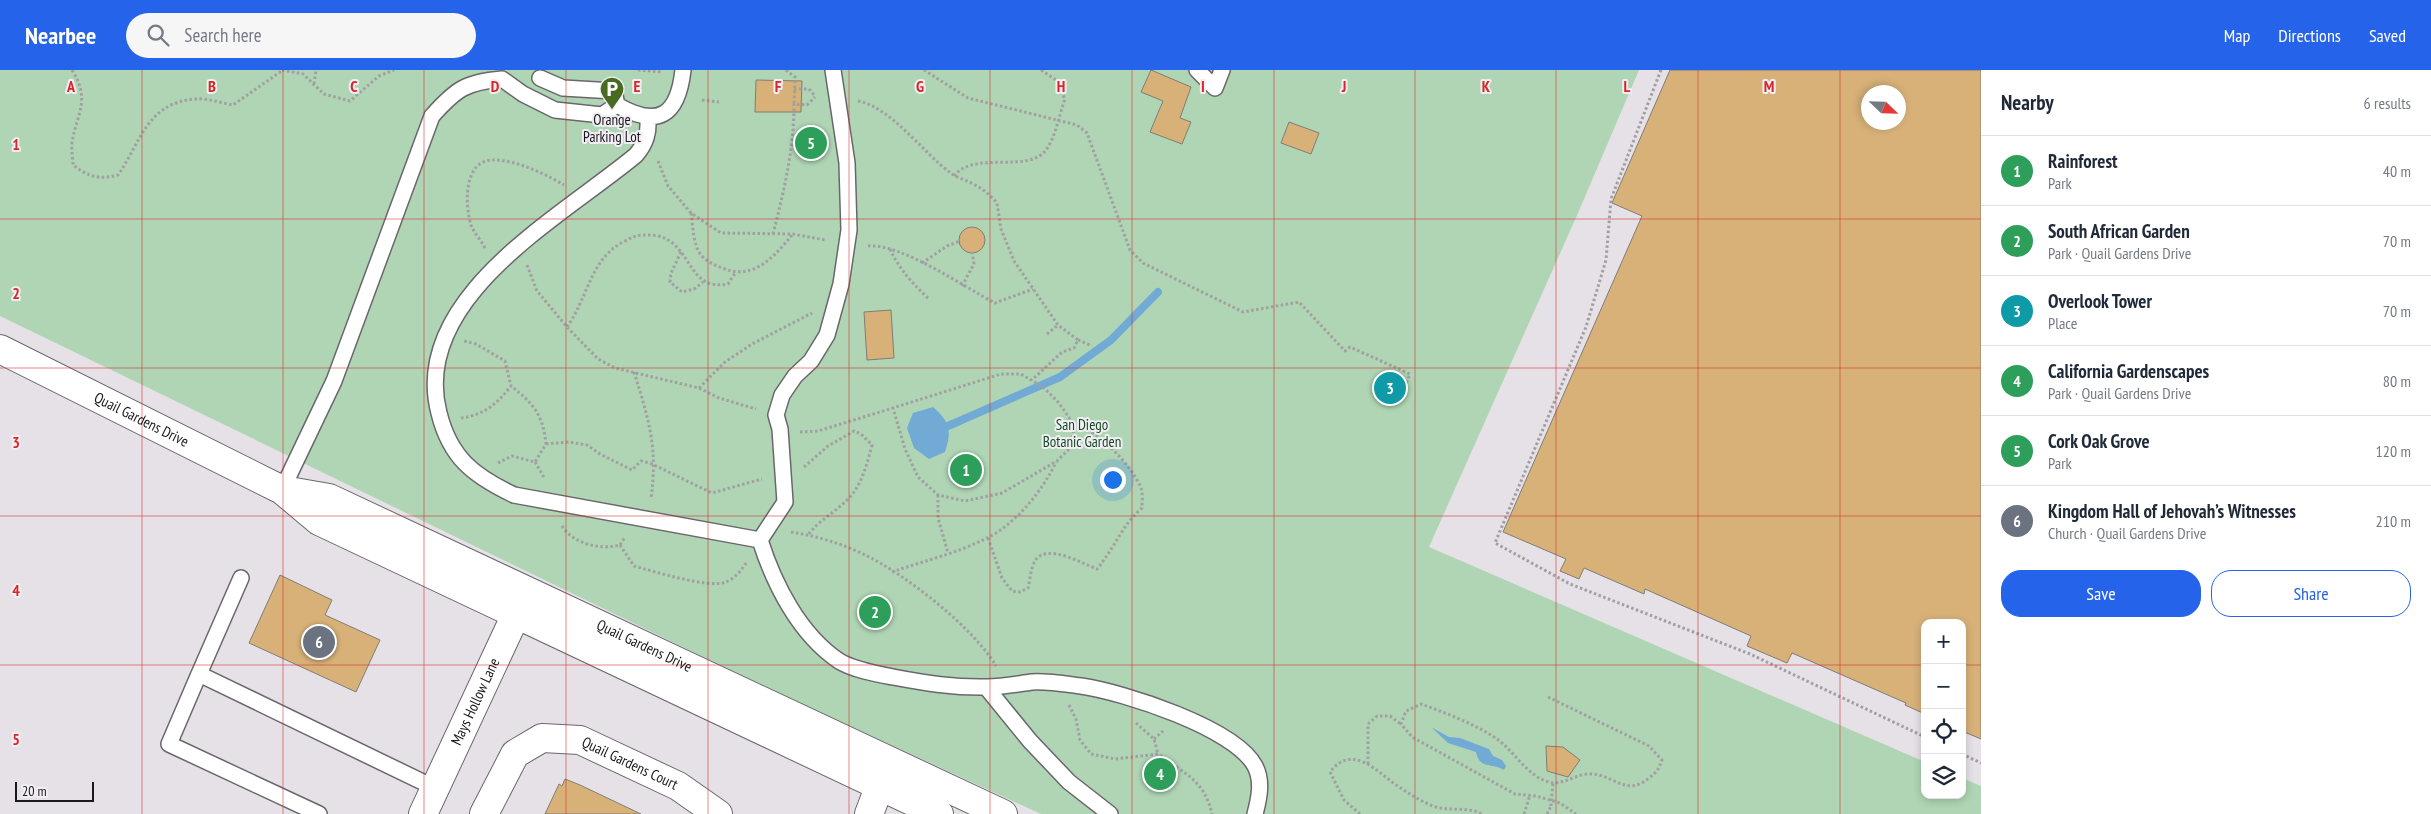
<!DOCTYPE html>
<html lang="en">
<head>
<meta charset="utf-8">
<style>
  body { margin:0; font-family:"PT Sans Narrow",sans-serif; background:#f6f6f7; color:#1f2937 }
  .controls { position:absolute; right:15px; bottom:15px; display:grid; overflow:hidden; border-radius:10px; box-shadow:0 2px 8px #0003 }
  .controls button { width:45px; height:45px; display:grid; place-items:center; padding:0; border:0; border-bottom:1px solid #e0e1e3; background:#fff; color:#1f2937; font:25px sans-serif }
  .compass { position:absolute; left:1861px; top:15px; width:45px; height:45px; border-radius:50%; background:#fff; box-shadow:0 2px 8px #0003; rotate:113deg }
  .scale { position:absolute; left:15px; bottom:12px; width:79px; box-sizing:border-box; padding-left:5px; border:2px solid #19181a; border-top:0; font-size:14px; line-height:18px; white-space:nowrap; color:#19181a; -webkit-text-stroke:4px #f2eef4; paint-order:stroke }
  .you { position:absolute; left:1112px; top:409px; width:18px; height:18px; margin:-12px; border:4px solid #fff; border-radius:50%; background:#1a73e8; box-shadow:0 0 0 8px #1a73e833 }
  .badge { display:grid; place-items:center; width:32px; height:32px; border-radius:50%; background:#2563eb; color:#fff; font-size:16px; font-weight:700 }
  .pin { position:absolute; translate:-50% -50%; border:2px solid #fff; box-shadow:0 1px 5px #0006 }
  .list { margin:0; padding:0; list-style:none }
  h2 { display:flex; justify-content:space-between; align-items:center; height:65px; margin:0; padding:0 20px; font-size:21px }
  h2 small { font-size:16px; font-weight:400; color:#747a83 }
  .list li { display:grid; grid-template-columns:32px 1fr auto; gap:15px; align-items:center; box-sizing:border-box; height:70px; padding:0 20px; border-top:1px solid #e0e1e3 }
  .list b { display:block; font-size:19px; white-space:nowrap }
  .list p { margin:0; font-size:16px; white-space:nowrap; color:#747a83 }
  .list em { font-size:16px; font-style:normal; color:#747a83 }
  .actions { display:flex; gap:10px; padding:15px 20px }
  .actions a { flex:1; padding:11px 0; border:1px solid #2563eb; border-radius:20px; text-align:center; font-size:18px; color:#2563eb }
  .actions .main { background:#2563eb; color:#fff }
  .icon { flex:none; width:28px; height:28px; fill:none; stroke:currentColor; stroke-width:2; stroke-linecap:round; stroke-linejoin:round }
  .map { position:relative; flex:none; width:1981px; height:744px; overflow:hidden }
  header { display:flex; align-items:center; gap:30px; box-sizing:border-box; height:70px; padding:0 25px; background:#2563eb; color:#fff }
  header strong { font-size:24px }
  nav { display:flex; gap:28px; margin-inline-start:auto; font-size:18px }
  .search { width:350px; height:45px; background:#f6f6f7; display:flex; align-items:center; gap:12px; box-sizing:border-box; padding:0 18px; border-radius:28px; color:#747a83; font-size:19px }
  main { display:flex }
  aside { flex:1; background:#fff }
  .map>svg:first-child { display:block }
  .green { fill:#afd5b4 }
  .water { fill:#72aad6 }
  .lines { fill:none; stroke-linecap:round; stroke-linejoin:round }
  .stream { stroke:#72aad6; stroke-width:8 }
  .building { fill:#d7b178; stroke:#807d78; fill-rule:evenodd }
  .lane-casing { stroke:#6a676c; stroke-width:18 }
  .street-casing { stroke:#6a676c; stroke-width:30 }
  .secondary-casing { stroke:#6a676c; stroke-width:30 }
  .path { stroke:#a29fa3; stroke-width:3; stroke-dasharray:2.5 2.5; stroke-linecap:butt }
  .lane { stroke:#fff; stroke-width:15 }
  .street { stroke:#fff; stroke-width:28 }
  .secondary { stroke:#fff; stroke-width:28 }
  .path-bridge { stroke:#a29fa3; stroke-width:3; stroke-dasharray:2.5 2.5; stroke-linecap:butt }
  .grid { fill:none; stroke:#d62828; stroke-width:1; stroke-opacity:0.55 }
  .labels { text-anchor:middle; stroke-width:4; stroke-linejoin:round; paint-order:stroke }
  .poi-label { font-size:15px; fill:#19181a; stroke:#f2eef4 }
  .street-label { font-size:15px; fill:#19181a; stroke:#f2eef4 }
  .park-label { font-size:15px; fill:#104c22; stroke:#f2eef4 }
  .grid-label { font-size:16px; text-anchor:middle; font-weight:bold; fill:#d62828; stroke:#f2eef4; stroke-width:4; stroke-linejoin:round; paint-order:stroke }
</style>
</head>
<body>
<header>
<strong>Nearbee</strong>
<div class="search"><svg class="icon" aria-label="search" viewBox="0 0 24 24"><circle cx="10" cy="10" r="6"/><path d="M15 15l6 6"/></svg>Search here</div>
<nav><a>Map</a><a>Directions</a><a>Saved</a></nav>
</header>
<main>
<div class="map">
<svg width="1981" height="744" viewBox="0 0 1981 744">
  <rect width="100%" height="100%" fill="#e5e1e6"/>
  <path class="green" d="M0 0H1639L1578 143 1429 477 1925 692V725H1962V708L1981 716V744H1041L755 612 0 246Z"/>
  <path class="water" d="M933 337C950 352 952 360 945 382L929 389 914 378 907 358 913 343Z
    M1431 657 1449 667 1460 668 1489 679 1493 686 1502 690 1506 696 1504 700C1491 692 1480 700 1476 682L1448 673Z"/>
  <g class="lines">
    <path class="stream" d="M948 356 1060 307 1111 270 1158 222"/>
  </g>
  <path class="building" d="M1151 0 1191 17 1180 48 1191 52 1182 74 1150 62 1163 31 1141 22Z
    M1670 0H1981V669L1962 661V553H1925V644L1905 635 1906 633 1792 583 1787 593 1747 576 1751 566 1645 519 1644 524 1584 498 1579 509 1560 501 1566 489 1503 462 1642 146 1612 133ZM1868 22H1898V52H1868Z
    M756 10 802 11 801 42H755Z
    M1289 52 1319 63 1311 84 1281 73Z
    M959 170a13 13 0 1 1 26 0a13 13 0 1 1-26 0Z
    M891 240 894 288 867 290 864 242Z
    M1383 305 1403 314 1395 333 1375 324Z
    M280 505 332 530 325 545 380 570 356 622 249 573Z
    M1546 676 1563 677 1580 690 1568 707 1547 701Z
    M565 709 580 715 641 744H545L559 714 562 716Z"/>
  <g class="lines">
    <defs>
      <path id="lane" d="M833 0 847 93 849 160 841 214 827 265 811 291 795 306 782 325 776 345 780 359 785 432 760 470C774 514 799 564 839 591 854 600 877 604 893 607 925 613 955 618 987 617 1002 617 1017 614 1032 612 1047 611 1065 614 1081 616 1123 622 1235 658 1255 696 1263 711 1259 729 1255 744
        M1197 0 1215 18 1222 0
        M617 35C659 59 678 45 683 0
        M648 47C649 63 646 73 636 85 563 146 409 228 439 343 450 388 474 406 514 425L760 470
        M282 420 334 311 432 46C456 19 466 12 502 9L523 24 555 40 602 45 617 35 614 21 563 18 540 8
        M199 604 241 508
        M986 617 1030 671 1069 712 1110 744
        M319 744 169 674 199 604 435 718"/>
      <g id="street">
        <path id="s1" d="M423 744 526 523"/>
        <path id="s2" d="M484 744 515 684 542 668 580 670 678 716 718 744"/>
        <path d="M869 744 888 694"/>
      </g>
      <g id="secondary">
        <path id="s3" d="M0 279 282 420 319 451 939 744"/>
        <path id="s4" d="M283 420 329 428 1003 744"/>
      </g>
    </defs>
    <use href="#lane" class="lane-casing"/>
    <use href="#street" class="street-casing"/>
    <use href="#secondary" class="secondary-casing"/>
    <path class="path" d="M72 0C91 30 77 43 72 72 71 79 73 88 73 95 89 107 99 110 118 105 141 72 147 32 196 29 207 28 222 33 233 35L283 0
      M282 0 303 4 324 24 350 31 379 6 394 0
      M638 0 662 2
      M786 0 795 7 794 34
      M924 0 968 28 1077 55 1087 63 1130 180 1143 193 1243 242 1299 232 1345 281 1350 277 1410 304 1399 329 1397 328
      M1661 0 1611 129 1606 190 1586 257 1495 473 1570 514 1750 584 1925 667
      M314 14 316 0
      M794 19H809L815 26
      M702 30 719 32
      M858 31C891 37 923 83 952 104 958 108 966 110 973 114 982 118 990 125 997 133L1001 159 1014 191 1058 255 1078 270 1074 278 1062 282 1032 310
      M658 91 668 116 691 143 721 163 792 164 826 170
      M954 106C974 80 1028 104 1046 80 1056 66 1059 45 1065 29L1056 10 1041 0
      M691 143C693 156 693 175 701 185 707 192 716 196 725 199 754 210 775 186 792 165
      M773 164C784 121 794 79 794 34L807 35 815 27
      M868 176C901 173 964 217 995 233L1033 219
      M485 178C481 170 474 163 471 155 465 136 463 91 492 90 514 89 546 104 564 115
      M890 179C899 199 913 214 929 229
      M681 182 671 203 670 212 682 222 694 219 703 212
      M922 193 947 176 960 171
      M527 195 537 221 567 257 598 289 615 298 699 318 719 328 756 339
      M962 216 974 194 972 182
      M567 257C588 228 590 188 625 171 631 168 636 165 643 165 648 165 657 165 662 167 693 179 688 221 728 214L735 203
      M1047 264 1058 255
      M1078 270 1092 276
      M634 302C649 350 658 378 651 429
      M699 318 725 292 752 274 812 243
      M461 348C484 345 497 334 511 316L505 291 476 274 464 271
      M800 362 818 361 893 338 1001 304H1021L1043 317 1059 333 1074 355 1072 376 1057 391 1002 423 965 431 938 425 918 407 905 379 893 338
      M546 374 569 372 587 375 600 384 632 400 641 391 650 393 712 423 762 409
      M535 392 545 409
      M498 393 512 386 535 392 546 374C543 345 534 334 511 316
      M804 397 828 376 854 361 861 364 872 375C867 394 861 418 846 431 834 443 818 451 808 465
      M938 425V448L948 483
      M562 456C573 474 600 480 620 475L625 467
      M791 462C816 466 840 473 863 484 904 503 974 558 996 596
      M988 468 1002 508 1012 521 1020 522 1028 518C1030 510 1031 497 1035 491 1046 472 1083 494 1097 499 1114 479 1122 455 1142 438 1142 432 1143 424 1141 418 1132 396 1098 359 1074 355
      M620 475 634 496C653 501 709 519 726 512 734 509 742 500 746 493
      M892 502C923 491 958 483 987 468 1016 454 1043 420 1056 392
      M1548 627 1649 676 1662 690C1659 699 1656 703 1649 708 1625 728 1613 703 1589 704 1575 704 1563 716 1549 712 1528 707 1514 681 1497 669 1475 654 1446 643 1421 634L1406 641 1401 654 1412 667 1515 724 1536 726 1560 733 1576 744
      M1069 635 1076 649 1080 670 1091 684 1115 689 1158 684C1184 704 1204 709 1212 744
      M1136 653 1154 669 1158 684
      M1154 669 1163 661
      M1962 684 1981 693
      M1368 694V654L1377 646H1390L1401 654
      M1360 744 1344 730 1330 702C1353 672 1378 703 1399 717 1410 724 1420 731 1433 736 1448 742 1467 736 1482 744
      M1524 744 1530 725
      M1547 744 1551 736"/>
    <use href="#lane" class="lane"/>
    <use href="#street" class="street"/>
    <use href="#secondary" class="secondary"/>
    <path class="path-bridge" d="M1551 736 1553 712"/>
  </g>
  <path class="grid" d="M142 0V744M283 0V744M424 0V744M566 0V744M708 0V744M849 0V744M990 0V744M1132 0V744M1274 0V744M1415 0V744M1556 0V744M1698 0V744M1840 0V744M0 149H1981M0 298H1981M0 446H1981M0 595H1925M1962 595H1981"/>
  <defs>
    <symbol id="parking-pin" viewBox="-11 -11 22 30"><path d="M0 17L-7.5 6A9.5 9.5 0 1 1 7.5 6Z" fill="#496a21" stroke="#f2eef4"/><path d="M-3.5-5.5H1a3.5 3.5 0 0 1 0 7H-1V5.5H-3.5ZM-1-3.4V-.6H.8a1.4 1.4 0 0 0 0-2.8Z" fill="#fff"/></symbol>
  </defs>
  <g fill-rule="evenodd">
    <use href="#parking-pin" x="598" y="5" width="28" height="38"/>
  </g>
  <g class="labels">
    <g class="poi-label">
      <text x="612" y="55">Orange<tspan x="612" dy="17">Parking Lot</tspan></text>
    </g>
    <g class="street-label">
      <text dy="5" stroke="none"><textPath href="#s3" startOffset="158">Quail Gardens Drive</textPath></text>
      <text dy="5" stroke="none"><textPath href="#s4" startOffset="395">Quail Gardens Drive</textPath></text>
      <text dy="5" stroke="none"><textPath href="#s1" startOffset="124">Mays Hollow Lane</textPath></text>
      <text dy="5" stroke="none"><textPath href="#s2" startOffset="192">Quail Gardens Court</textPath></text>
    </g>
    <g class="park-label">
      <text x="1082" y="360">San Diego<tspan x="1082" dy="17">Botanic Garden</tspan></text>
    </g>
  </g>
  <g class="grid-label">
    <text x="71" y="22">A</text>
    <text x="212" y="22">B</text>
    <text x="354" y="22">C</text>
    <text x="495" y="22">D</text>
    <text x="637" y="22">E</text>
    <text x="778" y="22">F</text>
    <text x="920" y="22">G</text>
    <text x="1061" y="22">H</text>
    <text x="1203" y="22">I</text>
    <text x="1344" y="22">J</text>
    <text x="1486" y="22">K</text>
    <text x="1627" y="22">L</text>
    <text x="1769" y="22">M</text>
    <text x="16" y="80">1</text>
    <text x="16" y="229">2</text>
    <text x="16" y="378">3</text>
    <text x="16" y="526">4</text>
    <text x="16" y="675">5</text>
  </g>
</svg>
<div class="controls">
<button>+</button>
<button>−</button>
<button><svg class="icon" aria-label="locate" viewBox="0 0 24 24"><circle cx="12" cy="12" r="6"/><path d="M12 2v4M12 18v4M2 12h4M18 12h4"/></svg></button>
<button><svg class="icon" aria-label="layers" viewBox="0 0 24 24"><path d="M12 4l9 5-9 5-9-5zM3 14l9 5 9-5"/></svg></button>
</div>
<svg class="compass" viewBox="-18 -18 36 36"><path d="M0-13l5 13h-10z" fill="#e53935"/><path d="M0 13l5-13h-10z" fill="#747a83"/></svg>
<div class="scale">20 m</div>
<div class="you"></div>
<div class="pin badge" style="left:966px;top:400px;background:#2e9e5b">1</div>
<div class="pin badge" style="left:875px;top:542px;background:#2e9e5b">2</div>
<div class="pin badge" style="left:1390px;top:318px;background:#0f9aa8">3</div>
<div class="pin badge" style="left:1160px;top:704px;background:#2e9e5b">4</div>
<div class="pin badge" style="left:811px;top:73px;background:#2e9e5b">5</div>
<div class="pin badge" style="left:319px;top:572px;background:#6b7280">6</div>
</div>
<aside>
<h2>Nearby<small>6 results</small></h2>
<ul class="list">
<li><span class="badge" style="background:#2e9e5b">1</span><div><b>Rainforest</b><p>Park</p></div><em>40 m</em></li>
<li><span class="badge" style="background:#2e9e5b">2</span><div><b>South African Garden</b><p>Park · Quail Gardens Drive</p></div><em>70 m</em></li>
<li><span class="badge" style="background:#0f9aa8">3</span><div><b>Overlook Tower</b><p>Place</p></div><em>70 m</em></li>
<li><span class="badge" style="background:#2e9e5b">4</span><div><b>California Gardenscapes</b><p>Park · Quail Gardens Drive</p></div><em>80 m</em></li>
<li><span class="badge" style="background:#2e9e5b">5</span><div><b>Cork Oak Grove</b><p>Park</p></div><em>120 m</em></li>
<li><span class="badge" style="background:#6b7280">6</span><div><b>Kingdom Hall of Jehovah’s Witnesses</b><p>Church · Quail Gardens Drive</p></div><em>210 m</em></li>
</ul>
<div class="actions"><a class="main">Save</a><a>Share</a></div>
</aside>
</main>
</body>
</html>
